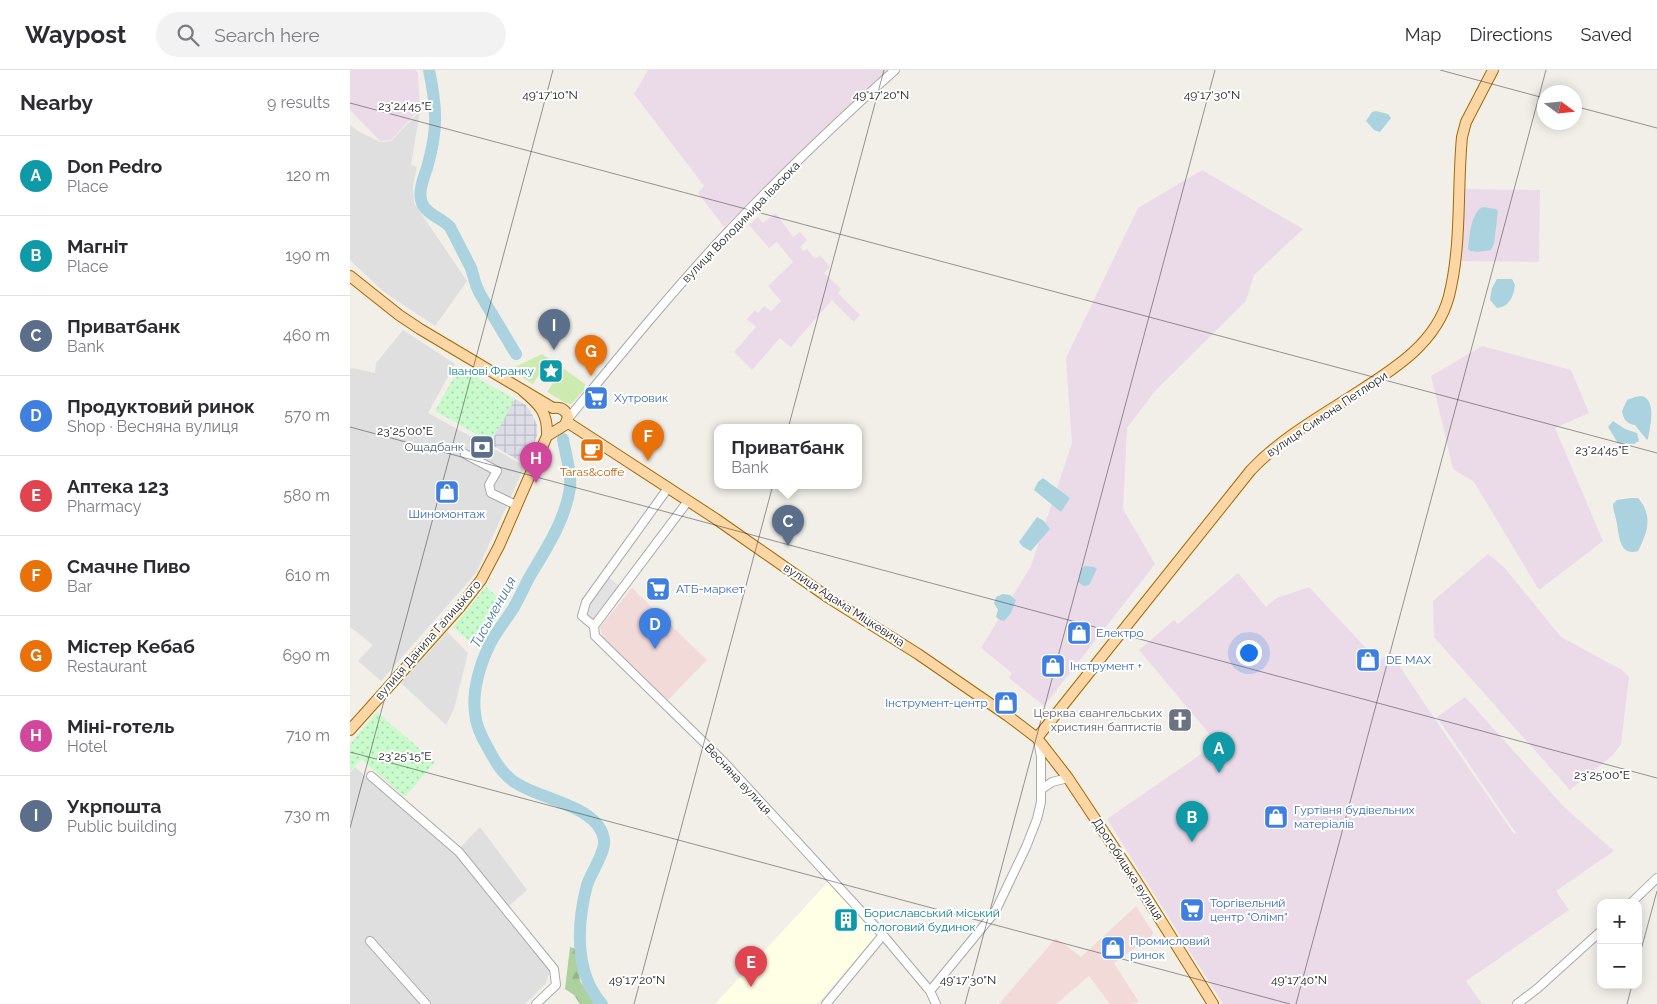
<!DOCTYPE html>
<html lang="en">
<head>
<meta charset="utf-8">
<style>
  body { margin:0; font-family:Raleway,sans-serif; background:#f2f2f3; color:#2b2b33 }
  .controls { position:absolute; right:15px; bottom:15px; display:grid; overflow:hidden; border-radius:10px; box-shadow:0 2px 12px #0003 }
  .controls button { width:45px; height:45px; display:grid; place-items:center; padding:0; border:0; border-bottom:1px solid #e1e1e2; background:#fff; color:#2b2b33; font:25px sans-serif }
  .compass { position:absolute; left:1187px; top:15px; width:45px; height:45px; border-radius:50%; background:#fff; box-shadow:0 2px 12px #0003; rotate:105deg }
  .you { position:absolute; left:898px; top:582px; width:18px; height:18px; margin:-12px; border:4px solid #fff; border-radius:50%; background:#1a73e8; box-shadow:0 0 0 8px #1a73e833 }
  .badge { display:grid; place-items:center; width:32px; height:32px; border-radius:50%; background:#b45309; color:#fff; font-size:16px; font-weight:700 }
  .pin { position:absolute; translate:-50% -41px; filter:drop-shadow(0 1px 2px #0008) }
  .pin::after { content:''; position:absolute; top:26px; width:18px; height:15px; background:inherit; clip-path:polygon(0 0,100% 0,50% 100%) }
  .popup { position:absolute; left:364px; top:354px; width:148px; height:65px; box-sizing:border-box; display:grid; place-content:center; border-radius:10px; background:#fff; filter:drop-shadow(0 1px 4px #0005); font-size:16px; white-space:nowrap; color:#7c7c81 }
  .popup b { font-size:19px; color:#2b2b33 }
  .popup::after { content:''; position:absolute; left:50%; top:100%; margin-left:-10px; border:10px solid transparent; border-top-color:#fff }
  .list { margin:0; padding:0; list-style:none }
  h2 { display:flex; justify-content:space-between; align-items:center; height:65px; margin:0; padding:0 20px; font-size:21px }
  h2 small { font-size:16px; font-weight:400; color:#7c7c81 }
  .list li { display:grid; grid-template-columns:32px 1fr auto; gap:15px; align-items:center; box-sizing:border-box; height:80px; padding:0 20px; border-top:1px solid #e1e1e2 }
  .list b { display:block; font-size:19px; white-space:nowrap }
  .list p { margin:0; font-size:16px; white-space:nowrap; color:#7c7c81 }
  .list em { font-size:16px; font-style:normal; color:#7c7c81 }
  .icon { flex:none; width:28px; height:28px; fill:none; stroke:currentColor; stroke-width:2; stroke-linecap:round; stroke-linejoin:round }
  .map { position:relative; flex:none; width:1307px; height:934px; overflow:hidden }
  header { display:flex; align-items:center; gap:30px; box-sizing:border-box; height:70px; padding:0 25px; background:#fff; border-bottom:1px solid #e1e1e2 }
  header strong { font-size:24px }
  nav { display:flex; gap:28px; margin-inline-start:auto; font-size:18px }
  .search { width:350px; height:45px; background:#f2f2f3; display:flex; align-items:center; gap:12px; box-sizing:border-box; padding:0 18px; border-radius:28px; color:#7c7c81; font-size:19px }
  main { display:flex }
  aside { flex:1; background:#fff }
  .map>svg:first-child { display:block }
  .residential { fill:#e0dfdf }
  .commercial { fill:#f2dad9 }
  .industrial { fill:#ebdbe8 }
  .education { fill:#ffffe5 }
  .grass { fill:#cdebb0 }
  .forest { fill:url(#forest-firs) }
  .park { fill:url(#park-dots) }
  .parking { fill:#e2e2e2 }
  .plaza { fill:url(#plaza-grid) }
  .water { fill:#aad3df }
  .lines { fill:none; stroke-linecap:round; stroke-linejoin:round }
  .river { stroke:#aad3df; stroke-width:12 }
  .minor-casing { stroke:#a9a9a9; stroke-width:10 }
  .major-casing { stroke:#a06b00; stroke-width:12 }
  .minor { stroke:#fff; stroke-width:8 }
  .major { stroke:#fcd6a4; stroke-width:10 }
  .ticks { fill:none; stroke:#222; stroke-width:1; stroke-opacity:0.45 }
  .labels { text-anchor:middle; stroke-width:4; stroke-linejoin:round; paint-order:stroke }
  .street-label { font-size:12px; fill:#222; stroke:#fff }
  .culture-label { font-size:12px; fill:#0d838f; stroke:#fff; text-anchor:end }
  .shop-label { font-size:12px; fill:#366cbe; stroke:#fff; text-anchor:start }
  .service-label { font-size:12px; fill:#4e5e75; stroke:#fff; text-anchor:end }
  .food-label { font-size:12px; fill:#c56008; stroke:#fff }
  .worship-label { font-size:12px; fill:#5b616d; stroke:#fff; text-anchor:end }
  .water-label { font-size:14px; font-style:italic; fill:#4a7aab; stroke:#fff }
  .ticks-label { font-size:12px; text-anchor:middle; fill:#222; stroke:#fff; stroke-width:4; stroke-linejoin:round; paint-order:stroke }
</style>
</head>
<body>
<header>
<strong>Waypost</strong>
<div class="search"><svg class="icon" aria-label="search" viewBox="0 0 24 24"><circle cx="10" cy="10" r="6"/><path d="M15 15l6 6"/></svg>Search here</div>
<nav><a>Map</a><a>Directions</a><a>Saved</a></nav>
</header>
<main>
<aside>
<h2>Nearby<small>9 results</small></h2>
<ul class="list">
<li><span class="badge" style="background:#0f9aa8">A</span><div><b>Don Pedro</b><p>Place</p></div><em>120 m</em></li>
<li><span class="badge" style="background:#0f9aa8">B</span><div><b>Магніт</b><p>Place</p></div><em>190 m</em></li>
<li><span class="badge" style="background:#5c6f8a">C</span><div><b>Приватбанк</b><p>Bank</p></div><em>460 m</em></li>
<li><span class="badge" style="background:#3f7fe0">D</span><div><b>Продуктовий ринок</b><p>Shop · Весняна вулиця</p></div><em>570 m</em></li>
<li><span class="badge" style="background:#e0444e">E</span><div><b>Аптека 123</b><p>Pharmacy</p></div><em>580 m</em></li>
<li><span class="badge" style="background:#e8710a">F</span><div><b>Смачне Пиво</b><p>Bar</p></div><em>610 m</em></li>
<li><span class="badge" style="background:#e8710a">G</span><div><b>Містер Кебаб</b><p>Restaurant</p></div><em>690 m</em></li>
<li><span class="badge" style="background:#d1479c">H</span><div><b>Міні-готель</b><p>Hotel</p></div><em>710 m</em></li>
<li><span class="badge" style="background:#5c6f8a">I</span><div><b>Укрпошта</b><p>Public building</p></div><em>730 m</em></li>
</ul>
</aside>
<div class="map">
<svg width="1307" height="934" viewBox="0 0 1307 934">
  <defs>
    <pattern id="forest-firs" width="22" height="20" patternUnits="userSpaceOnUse" patternTransform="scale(1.25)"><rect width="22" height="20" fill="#add19e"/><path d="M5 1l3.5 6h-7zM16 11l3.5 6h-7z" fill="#95b388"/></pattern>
    <pattern id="park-dots" width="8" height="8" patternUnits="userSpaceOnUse" patternTransform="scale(1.25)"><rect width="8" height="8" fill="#c8facc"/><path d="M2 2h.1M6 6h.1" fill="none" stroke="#acd6af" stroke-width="1.8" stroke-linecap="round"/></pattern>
    <pattern id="plaza-grid" width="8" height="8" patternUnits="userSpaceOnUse" patternTransform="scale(1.25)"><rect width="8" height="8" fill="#dddde8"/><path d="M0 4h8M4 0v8" fill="none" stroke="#bdbdc7"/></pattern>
  </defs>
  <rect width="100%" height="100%" fill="#f2efe9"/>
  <path class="residential" d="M70 41 61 95 67 97 63 115 64 133 117 211 85 256 34 222 0 190V55L8 61 30 72 41 71Z
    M53 260 105 294 78 343 175 396 126 503 31 611 8 591 23 575 0 557V299L2 298 25 303 26 293Z
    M97 562 118 583 104 639 96 655 51 613Z
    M5 697 104 784 130 757 177 820 153 841 200 900 196 913 175 934H0V703Z"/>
  <path class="commercial" d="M282 518 357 590 318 630 253 568 250 557Z
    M786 836 804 864 764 893 789 932 781 934H760L739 906 706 934H649L706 868 731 887Z"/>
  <path class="industrial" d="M0 0H65L68 3 70 39 41 70 30 71 0 40Z
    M298 0H539L435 97 374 157 348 123 354 116 284 24Z
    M852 100 953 159 904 205 896 231 805 321 777 358 773 439 805 494 694 636 659 608 662 603 631 578 681 496 722 373 716 288 788 138Z
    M1110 119 1190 120 1189 192 1109 191Z
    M426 143 443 167 450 162 457 170 450 177 453 181 457 179 465 189 470 185 480 197 474 203 491 219 488 223 510 245 504 252 482 230 441 277 430 268 402 300 384 282 406 257 397 249 405 240 408 243 414 236 421 241 431 231 418 216 443 192 427 172 419 178 399 155 408 147 413 153Z
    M1132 276 1221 300 1239 343 1205 358 1253 471 1189 520 1124 412 1103 399 1081 306Z
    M1138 484 1154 497 1211 567 1272 600 1279 607 1271 674 1263 685 1220 720 1084 567 1083 531Z
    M888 503 916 537 927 528 959 517 1028 591 1041 583 1080 642 1164 764 1166 763 1087 647 1115 627 1214 737 1264 781 1206 821 1219 840 1116 911 1132 934H873L757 749 867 673 789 580 824 550 828 554Z"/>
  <path class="education" d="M478 812 528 864 467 934H365Z"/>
  <path class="grass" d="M192 284 199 289 183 314 161 301 163 298Z
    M213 298 235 314 234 320 221 334 216 333 197 322Z"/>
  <path class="forest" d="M220 877 227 879 230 911 245 934H230L224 925 215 919Z"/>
  <path class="park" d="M109 298 165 329 141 372 85 341Z
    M136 517 155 533 121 573 103 557Z
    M27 642 85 692 55 727 11 689 0 702V674Z"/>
  <path class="parking" d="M258 507 270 516 244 551 234 544 239 533Z"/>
  <path class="plaza" d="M165 329 176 335 181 342 187 355V366L175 394 140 374Z"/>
  <path class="water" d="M1026 41 1038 44 1041 48 1030 62 1024 60 1016 51 1022 42Z
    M1133 137 1146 139 1148 141 1144 174 1141 180 1128 182 1120 181 1118 179C1120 166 1120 143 1133 137Z
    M1147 209H1162L1165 215C1164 226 1159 237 1147 238L1140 230 1142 218Z
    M1292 326C1307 331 1300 356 1298 369L1297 370 1285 355C1277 354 1273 349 1272 341L1277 330 1285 327Z
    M1263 351 1275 359 1287 363 1289 371 1284 374 1268 373 1258 357Z
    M693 408 720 428 711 442 684 420 688 412Z
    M1281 428H1288C1303 445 1298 462 1288 481 1270 487 1269 466 1267 454 1266 447 1263 441 1263 434L1267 430Z
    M687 447 694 451 700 459 681 481 673 477 669 472Z
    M735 496 744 497 747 499 739 515 734 516 728 512 731 499Z
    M653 524 660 525 666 530 661 543 654 551 650 550 646 547 648 540 644 533 646 527Z"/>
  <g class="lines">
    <path class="river" d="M79 0C87 38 88 60 77 98 73 109 67 125 73 135 78 145 92 148 100 157L121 198 126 215 130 224 166 284
      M213 369C215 382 222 404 220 417 216 449 196 479 180 506 174 517 169 529 163 539 155 551 146 562 140 574 130 594 122 621 125 643 126 656 132 668 138 678 145 691 151 702 163 711 186 729 250 735 254 770 256 781 241 803 237 815 227 853 224 903 252 934"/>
    <defs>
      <path id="minor" d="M217 350C268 288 319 225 374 166 428 108 486 53 545 0
        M115 384 147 401 139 415 141 423 166 435
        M338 431 244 556 245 566 372 690 533 865 580 921
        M244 556 232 546 236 532 318 418
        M21 706 109 782 204 899 206 915 186 934
        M692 719 702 712 718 708
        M1281 833 1307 808
        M20 871 76 934
        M476 934 533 865
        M586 934 580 921 645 842 676 777 687 749 691 732V687L688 670
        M1167 934 1188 918 1251 861"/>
      <path id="major" d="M0 206 49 245 70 259 203 338C211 337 216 340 218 347L215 355 197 366
        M217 352 366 449 479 528 568 584 658 646 687 668 718 708 785 809 863 934
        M0 660 110 537 131 510 149 476 197 366C198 343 190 335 173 321
        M687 668 901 400C931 368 971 346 1008 322 1046 298 1087 272 1099 226 1112 174 1107 119 1112 67L1116 52 1143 0"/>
    </defs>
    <use href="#minor" class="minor-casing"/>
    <use href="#major" class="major-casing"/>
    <use href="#minor" class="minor"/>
    <use href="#major" class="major"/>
  </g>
  <path class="ticks" d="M1090 0 1194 28M0 33 1307 383M1224 36 1307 58M0 357 1307 708M0 682 940 934M0 758 203 0M1288 891 1307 821M284 934 534 0M615 934 865 0M946 934 1196 0M1277 934 1282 915"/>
  <defs>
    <symbol id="sight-square" viewBox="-11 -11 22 22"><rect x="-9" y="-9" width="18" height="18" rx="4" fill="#0f9aa8" stroke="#fff"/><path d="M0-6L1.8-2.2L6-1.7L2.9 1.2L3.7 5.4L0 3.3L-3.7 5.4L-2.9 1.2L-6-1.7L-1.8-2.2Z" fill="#fff"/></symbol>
    <symbol id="supermarket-square" viewBox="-11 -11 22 22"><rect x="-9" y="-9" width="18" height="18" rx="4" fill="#3f7fe0" stroke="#fff"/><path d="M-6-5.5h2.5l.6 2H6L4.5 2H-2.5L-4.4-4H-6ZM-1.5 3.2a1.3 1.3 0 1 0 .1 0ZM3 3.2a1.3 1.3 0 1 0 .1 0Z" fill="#fff"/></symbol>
    <symbol id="bank-square" viewBox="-11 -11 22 22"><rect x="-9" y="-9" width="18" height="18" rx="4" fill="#5c6f8a" stroke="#fff"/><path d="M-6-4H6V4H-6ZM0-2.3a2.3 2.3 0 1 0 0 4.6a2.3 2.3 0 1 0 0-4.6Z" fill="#fff"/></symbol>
    <symbol id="cafe-square" viewBox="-11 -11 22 22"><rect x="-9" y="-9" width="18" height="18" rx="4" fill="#e8710a" stroke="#fff"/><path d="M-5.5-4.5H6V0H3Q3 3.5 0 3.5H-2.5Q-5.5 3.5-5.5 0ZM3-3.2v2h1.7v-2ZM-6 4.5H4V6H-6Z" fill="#fff"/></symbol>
    <symbol id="shop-square" viewBox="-11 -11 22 22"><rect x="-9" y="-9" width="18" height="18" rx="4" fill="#3f7fe0" stroke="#fff"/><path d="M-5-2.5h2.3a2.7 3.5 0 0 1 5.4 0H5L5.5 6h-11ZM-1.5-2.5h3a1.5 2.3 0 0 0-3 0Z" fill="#fff"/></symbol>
    <symbol id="church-square" viewBox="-11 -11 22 22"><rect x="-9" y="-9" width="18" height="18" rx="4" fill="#6b7280" stroke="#fff"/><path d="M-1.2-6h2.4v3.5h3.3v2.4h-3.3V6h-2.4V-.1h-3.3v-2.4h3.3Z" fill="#fff"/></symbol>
    <symbol id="building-square" viewBox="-11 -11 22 22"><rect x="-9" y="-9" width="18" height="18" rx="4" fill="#0f9aa8" stroke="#fff"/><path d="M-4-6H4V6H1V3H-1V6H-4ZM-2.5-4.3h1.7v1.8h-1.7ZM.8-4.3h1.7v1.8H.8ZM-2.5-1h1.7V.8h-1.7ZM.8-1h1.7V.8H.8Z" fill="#fff"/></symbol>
  </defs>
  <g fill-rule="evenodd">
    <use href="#sight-square" x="187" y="287" width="28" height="28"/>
    <use href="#supermarket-square" x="232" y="314" width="28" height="28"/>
    <use href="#bank-square" x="118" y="363" width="28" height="28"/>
    <use href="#cafe-square" x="228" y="366" width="28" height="28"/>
    <use href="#shop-square" x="83" y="408" width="28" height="28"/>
    <use href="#supermarket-square" x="294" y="505" width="28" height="28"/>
    <use href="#shop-square" x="715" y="549" width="28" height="28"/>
    <use href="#shop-square" x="1004" y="576" width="28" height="28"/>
    <use href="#shop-square" x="689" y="582" width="28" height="28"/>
    <use href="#shop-square" x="642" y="619" width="28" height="28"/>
    <use href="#church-square" x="816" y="636" width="28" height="28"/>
    <use href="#shop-square" x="912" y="733" width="28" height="28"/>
    <use href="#supermarket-square" x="828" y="826" width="28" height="28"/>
    <use href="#building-square" x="482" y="836" width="28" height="28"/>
    <use href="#shop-square" x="749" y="864" width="28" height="28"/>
  </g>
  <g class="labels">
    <g class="street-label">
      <text transform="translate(391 152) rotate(-46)" y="4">вулиця Володимира Івасюка</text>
      <text transform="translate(977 344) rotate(-34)" y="4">вулиця Симона Петлюри</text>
      <text transform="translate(494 535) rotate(33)" y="4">вулиця Адама Міцкевича</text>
      <text transform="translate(78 570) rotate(-49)" y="4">вулиця Данила Галицького</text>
      <text transform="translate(388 709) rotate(47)" y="4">Весняна вулиця</text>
      <text transform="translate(778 799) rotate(57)" y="4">Дрогобицька вулиця</text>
    </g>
    <g class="culture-label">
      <text x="184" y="305">Іванові Франку</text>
      <text x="514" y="847" text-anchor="start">Бориславський міський<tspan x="514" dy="14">пологовий будинок</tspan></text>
    </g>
    <g class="shop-label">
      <text x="264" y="332">Хутровик</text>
      <text x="97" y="448" text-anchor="middle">Шиномонтаж</text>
      <text x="326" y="523">АТБ-маркет</text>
      <text x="746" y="567">Електро</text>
      <text x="1036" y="594">DE MAX</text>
      <text x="720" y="600">Інструмент +</text>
      <text x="638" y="637" text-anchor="end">Інструмент-центр</text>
      <text x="944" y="744">Гуртівня будівельних<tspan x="944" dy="14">матеріалів</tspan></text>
      <text x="860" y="837">Торгівельний<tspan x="860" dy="14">центр "Олімп"</tspan></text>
      <text x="780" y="875">Промисловий<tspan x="780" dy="14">ринок</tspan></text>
    </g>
    <g class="service-label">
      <text x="114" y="381">Ощадбанк</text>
    </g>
    <g class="food-label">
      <text x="242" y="406">Taras&amp;coffe</text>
    </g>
    <g class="worship-label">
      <text x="812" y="647">Церква євангельських<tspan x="812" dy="14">християн баптистів</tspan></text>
    </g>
    <g class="water-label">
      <text transform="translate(143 542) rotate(-61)" y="5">Тисьмениця</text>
    </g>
  </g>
  <g class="ticks-label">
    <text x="200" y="29">49°17'10"N</text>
    <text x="531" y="29">49°17'20"N</text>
    <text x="862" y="29">49°17'30"N</text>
    <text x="55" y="40">23°24'45"E</text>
    <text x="55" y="365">23°25'00"E</text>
    <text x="1252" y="384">23°24'45"E</text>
    <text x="55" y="690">23°25'15"E</text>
    <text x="1252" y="709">23°25'00"E</text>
    <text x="287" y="914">49°17'20"N</text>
    <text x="618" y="914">49°17'30"N</text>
    <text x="949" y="914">49°17'40"N</text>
  </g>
</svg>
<div class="controls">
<button>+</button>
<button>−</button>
</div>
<svg class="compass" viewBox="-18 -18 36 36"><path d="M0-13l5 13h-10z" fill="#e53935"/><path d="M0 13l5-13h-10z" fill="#7c7c81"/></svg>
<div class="you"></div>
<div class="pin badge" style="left:869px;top:703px;background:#0f9aa8">A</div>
<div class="pin badge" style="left:842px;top:772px;background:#0f9aa8">B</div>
<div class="pin badge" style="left:438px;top:476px;background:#5c6f8a">C</div>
<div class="popup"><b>Приватбанк</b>Bank</div>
<div class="pin badge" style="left:305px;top:579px;background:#3f7fe0">D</div>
<div class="pin badge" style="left:401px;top:917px;background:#e0444e">E</div>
<div class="pin badge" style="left:298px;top:391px;background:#e8710a">F</div>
<div class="pin badge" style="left:241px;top:306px;background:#e8710a">G</div>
<div class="pin badge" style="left:186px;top:413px;background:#d1479c">H</div>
<div class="pin badge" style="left:204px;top:280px;background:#5c6f8a">I</div>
</div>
</main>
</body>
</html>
